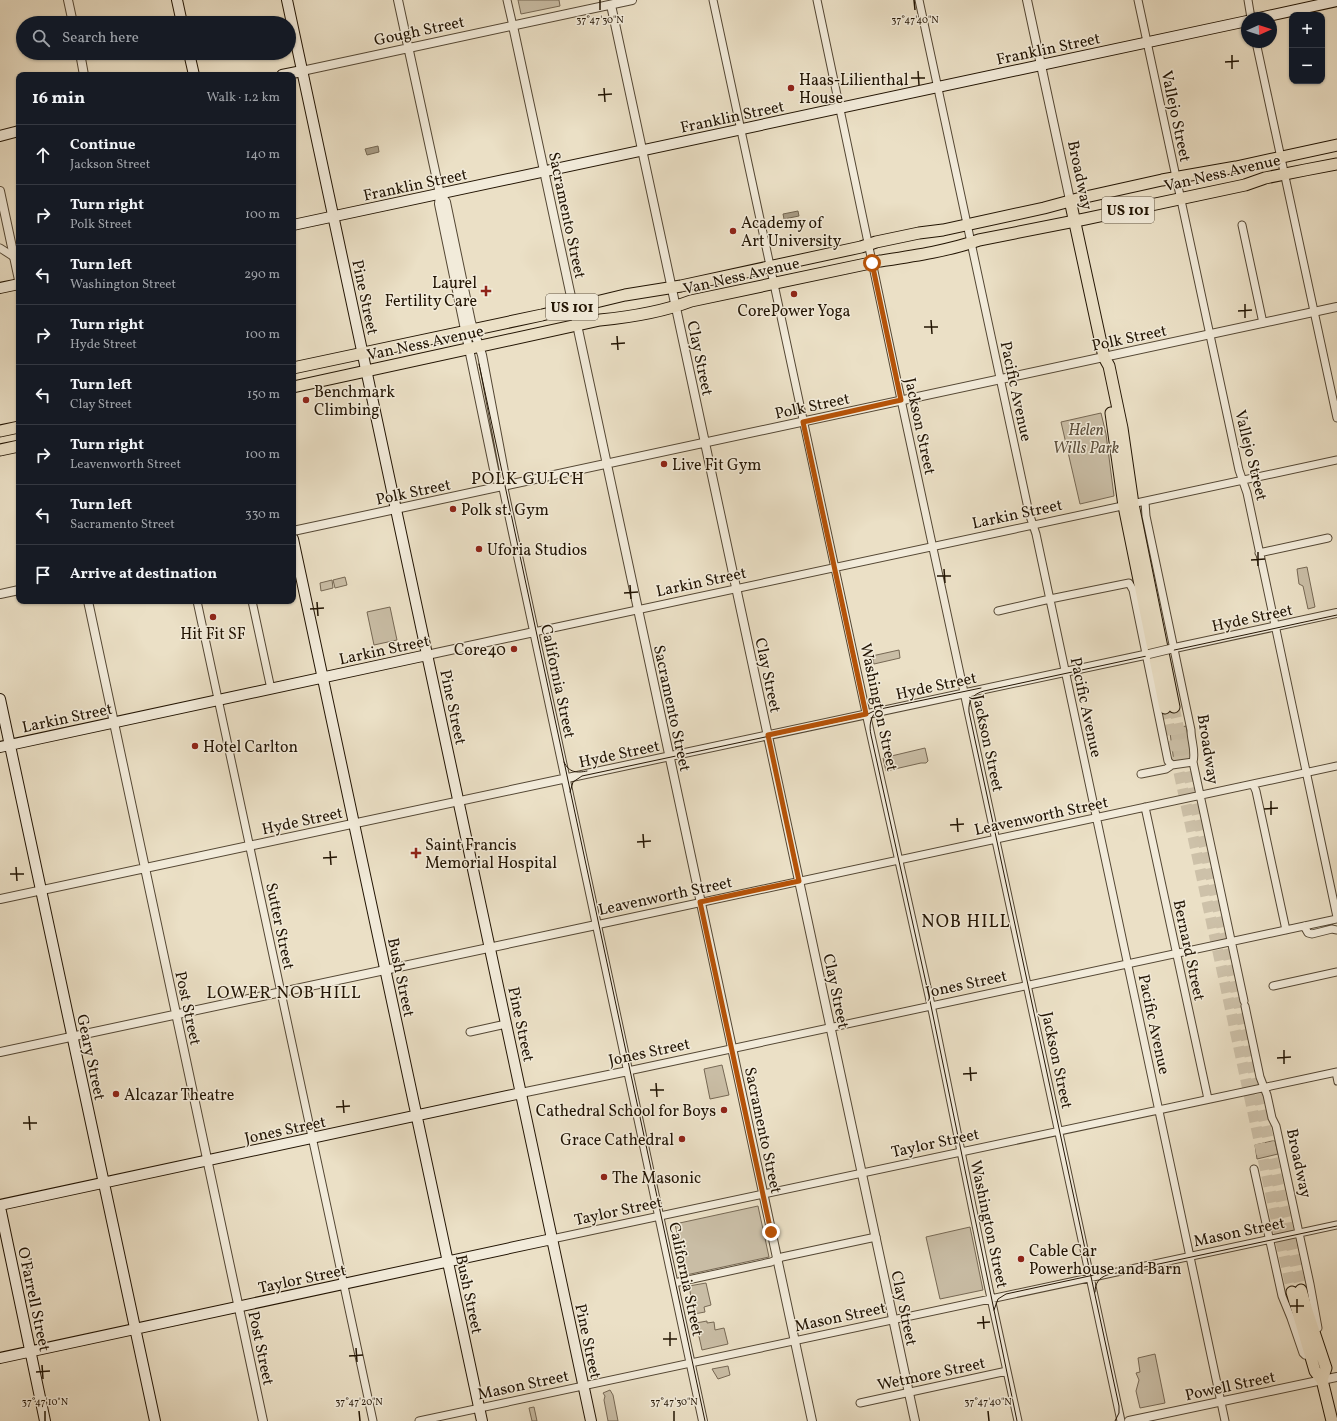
<!DOCTYPE html>
<html lang="en">
<head>
<meta charset="utf-8">
<style>
  body { margin:0; font-family:Vollkorn,serif; background:#242831; color:#f1f3f6 }
  .controls { position:absolute; right:12px; top:12px; display:grid; overflow:hidden; border-radius:8px; box-shadow:0 1px 3px #0004 }
  .controls button { width:36px; height:36px; display:grid; place-items:center; padding:0; border:0; border-bottom:1px solid #363941; background:#171b24; color:#f1f3f6; font:20px sans-serif }
  .compass { position:absolute; left:1241px; top:12px; width:36px; height:36px; border-radius:50%; background:#171b24; box-shadow:0 1px 3px #0004; rotate:87deg }
  .stop { position:absolute; width:12px; height:12px; margin:-9px; border:3px solid #b45309; border-radius:50%; background:#fff }
  .stop.end { background:#b45309; border-color:#fff; box-shadow:0 1px 4px #0008 }
  .list { margin:0; padding:0; list-style:none }
  h2 { display:flex; justify-content:space-between; align-items:center; height:52px; margin:0; padding:0 16px; font-size:17px }
  h2 small { font-size:13px; font-weight:400; color:#9ea1a6 }
  .list li { display:grid; grid-template-columns:26px 1fr auto; gap:12px; align-items:center; box-sizing:border-box; height:60px; padding:0 16px; border-top:1px solid #363941 }
  .list b { display:block; font-size:15px; white-space:nowrap }
  .list p { margin:0; font-size:13px; white-space:nowrap; color:#9ea1a6 }
  .list em { font-size:13px; font-style:normal; color:#9ea1a6 }
  .icon { flex:none; width:22px; height:22px; fill:none; stroke:currentColor; stroke-width:2; stroke-linecap:round; stroke-linejoin:round }
  .map { position:relative; flex:none; width:1337px; height:1421px; overflow:hidden }
  .search { position:absolute; background:#171b24; box-shadow:0 1px 3px #0004; left:16px; top:16px; width:280px; height:44px; display:flex; align-items:center; gap:10px; box-sizing:border-box; padding:0 14px; border-radius:22px; color:#9ea1a6; font-size:15px }
  .panel { position:absolute; background:#171b24; box-shadow:0 1px 3px #0004; left:16px; top:72px; width:280px; height:532px; border-radius:8px }
  .map>svg:first-child { display:block }
  .green { fill:#c9bda5; stroke:#766854 }
  .water { fill:#a79b84; stroke:#726550 }
  .lines { fill:none; stroke-linecap:round; stroke-linejoin:round }
  .primary-tunnel { stroke:#cdc1a9; stroke-width:11; stroke-dasharray:11 5.5; stroke-linecap:butt }
  .pedestrian-casing { stroke:#544734; stroke-width:7 }
  .minor-casing { stroke:#544734; stroke-width:9 }
  .tertiary-casing { stroke:#544734; stroke-width:10 }
  .secondary-casing { stroke:#221403; stroke-width:12 }
  .primary-casing { stroke:#221403; stroke-width:13 }
  .trunk-casing { stroke:#221403; stroke-width:13 }
  .pedestrian { stroke:#f2ebda; stroke-width:5 }
  .minor { stroke:#f2ebda; stroke-width:7 }
  .tertiary { stroke:#f2ebda; stroke-width:8 }
  .secondary { stroke:#f2ebda; stroke-width:10 }
  .primary { stroke:#ebe0c6; stroke-width:11 }
  .trunk { stroke:#ebe0c6; stroke-width:11 }
  .tram { stroke:#221403; stroke-width:1 }
  .tertiary-bridge-casing { stroke:#544734; stroke-width:10; stroke-linecap:butt }
  .tertiary-bridge { stroke:#f2ebda; stroke-width:8 }
  .route { stroke:#b45309; stroke-width:5 }
  .ticks { fill:none; stroke:#221403; stroke-width:1.5 }
  .poi-dot { fill:#8f2418; stroke:#f2ebda; stroke-width:1.5 }
  .labels { text-anchor:middle; stroke-width:3; stroke-linejoin:round; paint-order:stroke }
  .shield { fill:#f2ebda; stroke:#605444; stroke-width:1 }
  .shield-label { font-size:15px; font-weight:bold; fill:#221403 }
  .street-label { font-size:16px; fill:#221403; stroke:#f2ebda }
  .poi-label { font-size:16px; fill:#221403; stroke:#f2ebda; text-anchor:start }
  .park-label { font-size:16px; font-style:italic; fill:#5c4f3c; stroke:#f2ebda }
  .neighbourhood-label { font-size:17px; letter-spacing:1px; fill:#221403; stroke:#f2ebda }
  .quarter-label { font-size:18px; letter-spacing:1px; fill:#221403; stroke:#f2ebda }
  .ticks-label { font-size:10px; text-anchor:middle; fill:#221403; stroke:#f2ebda; stroke-width:3; stroke-linejoin:round; paint-order:stroke }
</style>
</head>
<body>
<div class="map">
<svg width="1337" height="1421" viewBox="0 0 1337 1421">
  <rect width="100%" height="100%" fill="#ebe0c6"/>
  <filter id="stains"><feTurbulence type="fractalNoise" baseFrequency=".005" numOctaves="4"/><feColorMatrix values="0 0 0 0 .2 0 0 0 0 .09 0 0 0 0 .02 0 0 0 .5 -.17"/></filter>
  <radialGradient id="worn" r=".72"><stop offset=".6" stop-color="#630" stop-opacity="0"/><stop offset="1" stop-color="#630" stop-opacity=".3"/></radialGradient>
  <path class="green" d="M518 0H559L560 6 521 14Z
    M1101 413 1106 434 1114 496 1080 504 1061 422Z
    M1307 567 1315 607 1308 609 1303 586 1299 584 1297 569Z
    M345 577 347 585 335 588 333 580Z
    M332 580 333 588 321 591 320 583Z
    M390 607 397 640 374 645 367 612Z
    M899 650 900 658 874 664 872 656Z
    M1186 726 1192 756 1191 758 1174 762 1170 733 1167 735 1166 730Z
    M925 748 928 761 926 763H921L886 771 883 758Z
    M722 1065 729 1095 710 1099 704 1069Z
    M1272 1141H1275L1278 1154 1257 1159 1255 1145Z
    M758 1206 769 1257 686 1275 675 1224Z
    M970 1227 983 1290 940 1299 926 1237Z
    M706 1283 711 1305 704 1307 705 1312 694 1314 689 1286Z
    M707 1321V1323L714 1322 715 1330 724 1328 728 1344 702 1350 696 1323Z
    M1155 1354 1165 1403 1140 1408 1136 1391 1139 1380 1136 1373 1140 1372 1138 1358Z
    M728 1366 730 1375 718 1379 712 1369Z
    M610 1390 613 1395 618 1421H608L604 1400 605 1396 603 1393Z
    M534 1407 537 1421H532L529 1408Z"/>
  <path class="water" d="M378 146 379 152 367 155 365 149Z
    M798 211 799 216 784 219 783 214Z"/>
  <g class="lines">
    <path class="primary-tunnel" d="M1174 707 1301 1290
      M1165 708 1292 1292"/>
    <defs>
      <path id="pedestrian" d="M1335 1072 1337 1082"/>
      <path id="minor" d="M507 0 513 26
        M713 0 868 722 933 1014 989 1289 1018 1421
        M817 0 903 409 1121 1421
        M919 0 1029 513 1036 534 1225 1421
        M1138 0 1239 470 1247 493 1337 917
        M1248 0 1251 18
        M1256 42 1337 418
        M1242 225 1263 323
        M0 248 14 257
        M1145 502 1146 516 1191 730C1191 741 1196 751 1193 762L1244 1001
        M1259 553 1328 538
        M197 601 373 1421
        M252 601 271 689
        M998 611 1050 599 1129 583 1133 590 1168 761 1172 765
        M534 632 1337 460
        M1141 774 1166 769 1172 765 1193 762
        M1253 784 1256 791 1286 930
        M1145 807 1208 1099
        M596 925 1337 766
        M1304 926 1308 933 1312 934 1332 929 1337 930
        M1273 986 1337 972
        M1245 1006 1260 1077 1267 1095 1272 1118 1276 1126 1310 1284 1318 1328
        M470 1032 506 1024
        M628 1071 1337 919
        M1254 1169 1282 1296 1291 1318 1303 1353 1305 1355
        M552 1239 1337 1072
        M674 1283 771 1262 782 1257 876 1237
        M860 1403 1007 1371
        M419 1421 1337 1225"/>
      <path id="tertiary" d="M68 0 73 23
        M398 0 440 194 439 204 496 479 503 486
        M1027 0 1070 200
        M611 5 915 1421
        M513 26 812 1421
        M80 53 84 75
        M302 71 632 0
        M0 191 19 280
        M440 194 446 202 471 322 482 355 505 477 503 486 703 1421
        M293 531 1337 307
        M0 594 19 590
        M88 601 263 1421
        M1170 649 1337 613
        M427 655 534 632
        M0 899 1149 654
        M0 1052 596 925
        M521 1093 628 1071
        M1129 1421 1337 1377"/>
      <path id="secondary" d="M177 0 182 23
        M287 0 591 1421
        M1259 18 1337 1
        M189 53 194 75
        M282 75 302 71
        M0 136 19 131
        M293 225 1247 21
        M0 288 19 284
        M293 539 482 1421
        M0 699 155 1421
        M0 747 427 655
        M0 1205 521 1093
        M0 1207 45 1421
        M0 1358 552 1239"/>
      <path id="primary" d="M1070 200 1104 357 1109 366 1122 428 1133 504 1174 707
        M1111 413 1124 506 1165 708
        M1301 1290 1307 1311 1326 1368 1322 1380
        M1292 1292 1315 1371 1322 1380 1332 1421"/>
      <path id="trunk" d="M293 368 542 315 625 295 681 286 861 247 876 242 919 233 943 230 1044 208 1081 198 1162 180 1236 167 1337 145
        M293 387 600 320C631 317 662 312 691 301L880 261C913 256 948 251 979 240L1085 219 1245 185 1265 178 1305 170 1337 164
        M0 431 19 427
        M0 450 19 446"/>
    </defs>
    <use href="#pedestrian" class="pedestrian-casing"/>
    <use href="#minor" class="minor-casing"/>
    <use href="#tertiary" class="tertiary-casing"/>
    <use href="#secondary" class="secondary-casing"/>
    <use href="#primary" class="primary-casing"/>
    <use href="#trunk" class="trunk-casing"/>
    <use href="#pedestrian" class="pedestrian"/>
    <use href="#minor" class="minor"/>
    <use href="#tertiary" class="tertiary"/>
    <use href="#secondary" class="secondary"/>
    <use href="#primary" class="primary"/>
    <use href="#trunk" class="trunk"/>
    <path class="tram" d="M479 364 705 1421
      M877 711C870 717 869 726 871 735L930 1001 1017 1421
      M564 762C569 773 577 773 587 771
      M570 792 573 782 582 776 864 716 876 710 885 708 981 688
      M1095 1292C1095 1283 1099 1278 1107 1275L1337 1226
      M994 1310 998 1299 1006 1294 1094 1275
      M1115 1421 1119 1413V1406L969 712C968 700 973 694 984 691L1337 615"/>
    <defs>
      <path id="tertiary-bridge" d="M1149 654 1170 649"/>
    </defs>
    <use href="#tertiary-bridge" class="tertiary-bridge-casing"/>
    <use href="#tertiary-bridge" class="tertiary-bridge"/>
  </g>
  <g class="lines">
    <path class="route" d="M771 1232 700 902 799 881 768 735 866 714 803 422 901 400 872 263"/>
  </g>
  <path class="ticks" d="M600 0V10M914 0 915 10M1232 55V69M1225 62 1239 61M918 71 919 85M911 78H925M604 88 605 102M598 95 612 94M1245 304V318M1238 311 1252 310M931 320 932 334M924 327H938M617 336 618 350M611 344 625 343M1258 552V566M1251 560 1265 559M944 569 945 583M937 576H951M630 585 631 599M624 593 638 592M317 602 318 616M310 609 324 608M1271 801V815M1264 809 1278 808M957 818 958 832M950 825 964 824M643 834 644 848M637 842 651 841M330 851 331 865M323 858 337 857M16 867 17 881M10 874H24M1284 1050V1064M1277 1058 1291 1057M970 1067 971 1081M963 1074 977 1073M656 1083 657 1097M650 1090H664M343 1100 344 1113M336 1107 350 1106M29 1116 30 1130M23 1123H37M1297 1299V1313M1290 1306H1304M983 1316 984 1329M977 1323 990 1322M670 1332V1346M663 1339H677M356 1348 357 1362M349 1356 363 1355M42 1365 43 1379M36 1372 50 1371M45 1411V1421M359 1411 360 1421M674 1411V1421M988 1411 989 1421"/>
  <g class="poi-dot">
    <circle cx="791" cy="88" r="4"/>
    <circle cx="733" cy="231" r="4"/>
    <path d="M484 285h4v4h4v4h-4v4h-4v-4h-4v-4h4z"/>
    <circle cx="794" cy="294" r="4"/>
    <circle cx="306" cy="400" r="4"/>
    <circle cx="664" cy="464" r="4"/>
    <circle cx="453" cy="509" r="4"/>
    <circle cx="479" cy="549" r="4"/>
    <circle cx="213" cy="617" r="4"/>
    <circle cx="514" cy="649" r="4"/>
    <circle cx="195" cy="746" r="4"/>
    <path d="M414 847h4v4h4v4h-4v4h-4v-4h-4v-4h4z"/>
    <circle cx="116" cy="1094" r="4"/>
    <circle cx="724" cy="1110" r="4"/>
    <circle cx="682" cy="1139" r="4"/>
    <circle cx="604" cy="1177" r="4"/>
    <circle cx="1021" cy="1259" r="4"/>
  </g>
  <g class="labels">
    <g class="shield">
      <rect x="1102" y="197" width="52" height="26" rx="3"/>
      <rect x="546" y="294" width="52" height="26" rx="3"/>
    </g>
    <g class="shield-label">
      <text x="1128" y="215">US 101</text>
      <text x="572" y="312">US 101</text>
    </g>
    <g class="street-label">
      <text transform="translate(419 30) rotate(-12)" y="6">Gough Street</text>
      <text transform="translate(1048 48) rotate(-12)" y="6">Franklin Street</text>
      <text transform="translate(732 116) rotate(-12)" y="6">Franklin Street</text>
      <text transform="translate(1177 116) rotate(78)" y="6">Vallejo Street</text>
      <text transform="translate(1222 172) rotate(-13)" y="6">Van Ness Avenue</text>
      <text transform="translate(1081 175) rotate(78)" y="6">Broadway</text>
      <text transform="translate(415 184) rotate(-12)" y="6">Franklin Street</text>
      <text transform="translate(568 215) rotate(78)" y="6">Sacramento Street</text>
      <text transform="translate(741 275) rotate(-13)" y="6">Van Ness Avenue</text>
      <text transform="translate(366 297) rotate(78)" y="6">Pine Street</text>
      <text transform="translate(1129 337) rotate(-12)" y="6">Polk Street</text>
      <text transform="translate(425 342) rotate(-12)" y="6">Van Ness Avenue</text>
      <text transform="translate(701 358) rotate(78)" y="6">Clay Street</text>
      <text transform="translate(1017 391) rotate(78)" y="6">Pacific Avenue</text>
      <text transform="translate(812 405) rotate(-12)" y="6">Polk Street</text>
      <text transform="translate(921 426) rotate(78)" y="6">Jackson Street</text>
      <text transform="translate(1252 455) rotate(76)" y="6">Vallejo Street</text>
      <text transform="translate(413 491) rotate(-12)" y="6">Polk Street</text>
      <text transform="translate(1017 513) rotate(-12)" y="6">Larkin Street</text>
      <text transform="translate(701 581) rotate(-12)" y="6">Larkin Street</text>
      <text transform="translate(1252 617) rotate(-12)" y="6">Hyde Street</text>
      <text transform="translate(384 649) rotate(-12)" y="6">Larkin Street</text>
      <text transform="translate(769 675) rotate(78)" y="6">Clay Street</text>
      <text transform="translate(559 681) rotate(78)" y="6">California Street</text>
      <text transform="translate(936 685) rotate(-12)" y="6">Hyde Street</text>
      <text transform="translate(454 707) rotate(78)" y="6">Pine Street</text>
      <text transform="translate(880 707) rotate(78)" y="6">Washington Street</text>
      <text transform="translate(1087 707) rotate(78)" y="6">Pacific Avenue</text>
      <text transform="translate(673 708) rotate(78)" y="6">Sacramento Street</text>
      <text transform="translate(67 717) rotate(-12)" y="6">Larkin Street</text>
      <text transform="translate(989 743) rotate(78)" y="6">Jackson Street</text>
      <text transform="translate(1209 749) rotate(81)" y="6">Broadway</text>
      <text transform="translate(619 753) rotate(-12)" y="6">Hyde Street</text>
      <text transform="translate(1041 815) rotate(-12)" y="6">Leavenworth Street</text>
      <text transform="translate(302 820) rotate(-12)" y="6">Hyde Street</text>
      <text transform="translate(665 895) rotate(-12)" y="6">Leavenworth Street</text>
      <text transform="translate(281 926) rotate(78)" y="6">Sutter Street</text>
      <text transform="translate(1190 950) rotate(78)" y="6">Bernard Street</text>
      <text transform="translate(402 977) rotate(78)" y="6">Bush Street</text>
      <text transform="translate(966 983) rotate(-12)" y="6">Jones Street</text>
      <text transform="translate(837 991) rotate(78)" y="6">Clay Street</text>
      <text transform="translate(189 1008) rotate(78)" y="6">Post Street</text>
      <text transform="translate(522 1024) rotate(78)" y="6">Pine Street</text>
      <text transform="translate(1155 1024) rotate(78)" y="6">Pacific Avenue</text>
      <text transform="translate(649 1051) rotate(-12)" y="6">Jones Street</text>
      <text transform="translate(92 1057) rotate(78)" y="6">Geary Street</text>
      <text transform="translate(1058 1060) rotate(78)" y="6">Jackson Street</text>
      <text transform="translate(285 1129) rotate(-12)" y="6">Jones Street</text>
      <text transform="translate(764 1130) rotate(78)" y="6">Sacramento Street</text>
      <text transform="translate(935 1142) rotate(-12)" y="6">Taylor Street</text>
      <text transform="translate(1300 1163) rotate(78)" y="6">Broadway</text>
      <text transform="translate(618 1210) rotate(-12)" y="6">Taylor Street</text>
      <text transform="translate(990 1224) rotate(78)" y="6">Washington Street</text>
      <text transform="translate(1239 1231) rotate(-12)" y="6">Mason Street</text>
      <text transform="translate(302 1278) rotate(-12)" y="6">Taylor Street</text>
      <text transform="translate(687 1279) rotate(78)" y="6">California Street</text>
      <text transform="translate(470 1294) rotate(78)" y="6">Bush Street</text>
      <text transform="translate(35 1299) rotate(78)" y="6">O'Farrell Street</text>
      <text transform="translate(905 1308) rotate(78)" y="6">Clay Street</text>
      <text transform="translate(840 1316) rotate(-12)" y="6">Mason Street</text>
      <text transform="translate(589 1341) rotate(78)" y="6">Pine Street</text>
      <text transform="translate(262 1348) rotate(78)" y="6">Post Street</text>
      <text transform="translate(931 1373) rotate(-12)" y="6">Wetmore Street</text>
      <text transform="translate(523 1384) rotate(-12)" y="6">Mason Street</text>
      <text transform="translate(1230 1385) rotate(-12)" y="6">Powell Street</text>
    </g>
    <g class="poi-label">
      <text x="799" y="85">Haas-Lilienthal<tspan x="799" dy="18">House</tspan></text>
      <text x="741" y="228">Academy of<tspan x="741" dy="18">Art University</tspan></text>
      <text x="477" y="288" text-anchor="end">Laurel<tspan x="477" dy="18">Fertility Care</tspan></text>
      <text x="794" y="316" text-anchor="middle">CorePower Yoga</text>
      <text x="314" y="397">Benchmark<tspan x="314" dy="18">Climbing</tspan></text>
      <text x="672" y="470">Live Fit Gym</text>
      <text x="461" y="515">Polk st. Gym</text>
      <text x="487" y="555">Uforia Studios</text>
      <text x="213" y="639" text-anchor="middle">Hit Fit SF</text>
      <text x="506" y="655" text-anchor="end">Core40</text>
      <text x="203" y="752">Hotel Carlton</text>
      <text x="425" y="850">Saint Francis<tspan x="425" dy="18">Memorial Hospital</tspan></text>
      <text x="124" y="1100">Alcazar Theatre</text>
      <text x="716" y="1116" text-anchor="end">Cathedral School for Boys</text>
      <text x="674" y="1145" text-anchor="end">Grace Cathedral</text>
      <text x="612" y="1183">The Masonic</text>
      <text x="1029" y="1256">Cable Car<tspan x="1029" dy="18">Powerhouse and Barn</tspan></text>
    </g>
    <g class="park-label">
      <text x="1086" y="435">Helen<tspan x="1086" dy="18">Wills Park</tspan></text>
    </g>
    <g class="neighbourhood-label">
      <text x="528" y="484">POLK GULCH</text>
      <text x="284" y="998">LOWER NOB HILL</text>
    </g>
    <g class="quarter-label">
      <text x="966" y="927">NOB HILL</text>
    </g>
  </g>
  <g class="ticks-label">
    <text x="600" y="23">37°47'30"N</text>
    <text x="915" y="23">37°47'40"N</text>
    <text x="45" y="1405">37°47'10"N</text>
    <text x="359" y="1405">37°47'20"N</text>
    <text x="674" y="1405">37°47'30"N</text>
    <text x="988" y="1405">37°47'40"N</text>
  </g>
  <rect width="100%" height="100%" filter="url(#stains)"/>
  <rect width="100%" height="100%" fill="url(#worn)"/>
</svg>
<div class="controls">
<button>+</button>
<button>−</button>
</div>
<svg class="compass" viewBox="-18 -18 36 36"><path d="M0-13l5 13h-10z" fill="#e53935"/><path d="M0 13l5-13h-10z" fill="#9ea1a6"/></svg>
<div class="stop" style="left:872px;top:263px"></div>
<div class="stop end" style="left:771px;top:1232px"></div>
<div class="search"><svg class="icon" aria-label="search" viewBox="0 0 24 24"><circle cx="10" cy="10" r="6"/><path d="M15 15l6 6"/></svg>Search here</div>
<section class="panel">
<h2>16 min<small>Walk · 1.2 km</small></h2>
<ul class="list">
<li><svg class="icon" aria-label="ahead" viewBox="0 0 24 24"><path d="M12 20V5M6 11l6-6 6 6"/></svg><div><b>Continue</b><p>Jackson Street</p></div><em>140 m</em></li>
<li><svg class="icon" aria-label="right" viewBox="0 0 24 24"><path d="M7 20v-9h11M14 6l5 5-5 5"/></svg><div><b>Turn right</b><p>Polk Street</p></div><em>100 m</em></li>
<li><svg class="icon" aria-label="left" viewBox="0 0 24 24"><path d="M17 20v-9H6M10 6l-5 5 5 5"/></svg><div><b>Turn left</b><p>Washington Street</p></div><em>290 m</em></li>
<li><svg class="icon" aria-label="right" viewBox="0 0 24 24"><path d="M7 20v-9h11M14 6l5 5-5 5"/></svg><div><b>Turn right</b><p>Hyde Street</p></div><em>100 m</em></li>
<li><svg class="icon" aria-label="left" viewBox="0 0 24 24"><path d="M17 20v-9H6M10 6l-5 5 5 5"/></svg><div><b>Turn left</b><p>Clay Street</p></div><em>150 m</em></li>
<li><svg class="icon" aria-label="right" viewBox="0 0 24 24"><path d="M7 20v-9h11M14 6l5 5-5 5"/></svg><div><b>Turn right</b><p>Leavenworth Street</p></div><em>100 m</em></li>
<li><svg class="icon" aria-label="left" viewBox="0 0 24 24"><path d="M17 20v-9H6M10 6l-5 5 5 5"/></svg><div><b>Turn left</b><p>Sacramento Street</p></div><em>330 m</em></li>
<li><svg class="icon" aria-label="arrive" viewBox="0 0 24 24"><path d="M6 21V4h12l-3 4 3 4H6"/></svg><div><b>Arrive at destination</b></div></li>
</ul>
</section>
</div>
</body>
</html>
